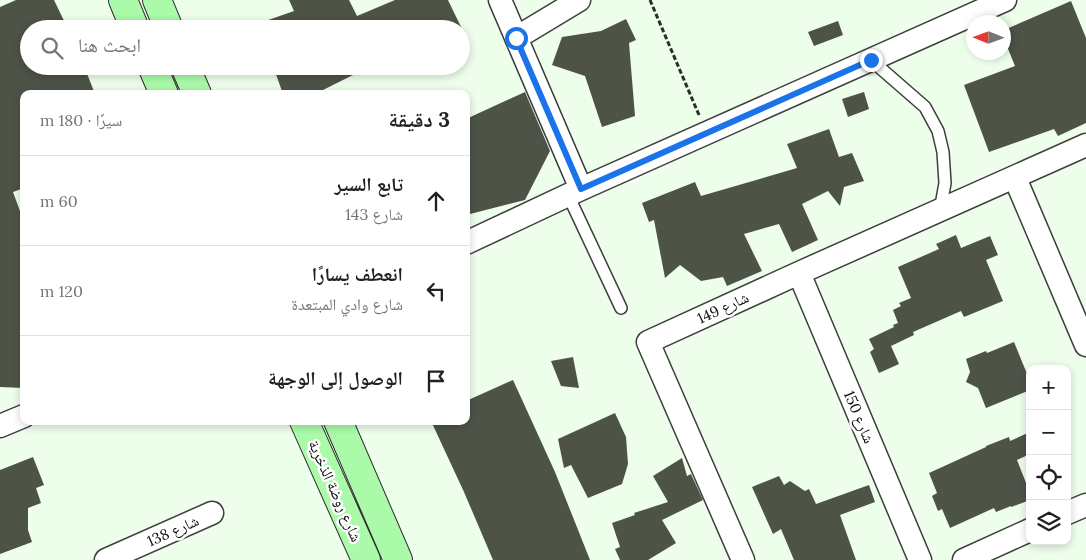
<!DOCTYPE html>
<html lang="ar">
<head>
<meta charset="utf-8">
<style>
  body { margin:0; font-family:Lora,"Noto Naskh Arabic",serif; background:#f2f2f2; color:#202124; direction:rtl }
  .controls { position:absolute; right:15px; bottom:15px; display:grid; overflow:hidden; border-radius:10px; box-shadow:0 2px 8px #0003 }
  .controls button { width:45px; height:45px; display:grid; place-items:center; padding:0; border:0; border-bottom:1px solid #e0e0e0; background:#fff; color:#202124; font:25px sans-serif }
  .compass { position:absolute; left:966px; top:15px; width:45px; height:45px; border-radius:50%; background:#fff; box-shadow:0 2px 8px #0003; rotate:271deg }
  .stop { position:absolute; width:15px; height:15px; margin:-11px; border:4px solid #1a73e8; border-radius:50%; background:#fff }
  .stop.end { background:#1a73e8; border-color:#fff; box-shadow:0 1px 5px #0008 }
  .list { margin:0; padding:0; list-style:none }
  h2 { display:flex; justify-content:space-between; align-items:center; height:65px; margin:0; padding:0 20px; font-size:21px }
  h2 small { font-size:16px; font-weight:400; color:#757577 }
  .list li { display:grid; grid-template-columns:32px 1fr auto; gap:15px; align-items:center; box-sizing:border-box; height:90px; padding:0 20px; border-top:1px solid #e0e0e0 }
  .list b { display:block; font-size:19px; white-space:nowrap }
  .list p { margin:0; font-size:16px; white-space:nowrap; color:#757577 }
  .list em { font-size:16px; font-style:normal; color:#757577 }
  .icon { flex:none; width:28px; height:28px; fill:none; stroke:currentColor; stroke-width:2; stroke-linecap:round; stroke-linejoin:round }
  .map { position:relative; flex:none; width:1086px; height:560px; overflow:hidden; direction:ltr }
  .search { position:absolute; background:#fff; box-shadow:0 2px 8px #0003; left:20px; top:20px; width:450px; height:55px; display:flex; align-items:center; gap:12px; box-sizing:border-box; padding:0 18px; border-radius:28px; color:#757577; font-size:19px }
  .panel { position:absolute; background:#fff; box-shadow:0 2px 8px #0003; left:20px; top:90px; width:450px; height:335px; border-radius:10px; direction:rtl }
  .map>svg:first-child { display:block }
  .building { fill:#4e5348 }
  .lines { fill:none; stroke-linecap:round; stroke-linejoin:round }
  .lane-casing { stroke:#3e3e3e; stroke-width:14 }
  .street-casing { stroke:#3e3e3e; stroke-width:25 }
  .secondary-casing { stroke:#2d2d2d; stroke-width:30 }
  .path { stroke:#2d2d2d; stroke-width:3; stroke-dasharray:5 2.5; stroke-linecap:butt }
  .lane { stroke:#fff; stroke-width:11 }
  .street { stroke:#fff; stroke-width:22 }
  .secondary { stroke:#aafaa9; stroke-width:28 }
  .route { stroke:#1a73e8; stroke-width:6 }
  .labels { text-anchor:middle; stroke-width:5; stroke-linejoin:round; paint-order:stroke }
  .street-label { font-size:15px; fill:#0b0b0b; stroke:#fff }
</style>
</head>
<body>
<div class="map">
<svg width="1086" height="560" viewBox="0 0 1086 560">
  <rect width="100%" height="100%" fill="#edfeeb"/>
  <path class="building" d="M16 0H54L68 29H29V66H84L95 94H24V188L13 192 24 222V388L0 387V7Z
    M289 0H349L357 16 395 0H448L462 29H251V26L294 11Z
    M1071 1 1086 38V123L1058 136 1054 129 989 152 964 85 1015 66 1004 39V30Z
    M626 19 636 40 629 43 635 116 602 127 585 76 552 65 562 37 601 31Z
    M838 21 843 35 814 46 808 32Z
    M273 66H371L315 94H283Z
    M525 92 550 151 525 200 466 215V119Z
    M864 92 869 109 848 117 842 99Z
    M829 129 839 157 852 153 864 181 844 187 840 206 828 191 802 204 818 240 792 252 779 224 744 234 762 271 727 286 723 277 701 281 680 265 665 278 654 220 649 222 642 203 695 182 701 196 797 168 787 144Z
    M956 235 961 248 990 236 998 255 986 260 1003 301 964 317 961 311 913 332 914 335 891 346 899 364 879 373 870 352 874 349 869 339 894 327 893 325 898 323 893 310 901 306 899 303 911 298 898 267 939 249 936 244Z
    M1014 342 1030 381V390L986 408 978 388 966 382 970 372 966 359 986 351 987 353Z
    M573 357 579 388 561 386 551 361Z
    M513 380 555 472 590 560H493L464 492 431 421H466V401Z
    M615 413 626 437 628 464 622 484 588 498 571 465 564 468 558 439Z
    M1030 432V454L1017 460 1030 493V500L1011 507V506L996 512 994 508 950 528 942 509 938 511 932 496 937 493 929 473 986 447V446L1009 437 1010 441Z
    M33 457 44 485 36 488 41 503 28 508V530L32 542 0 554V470Z
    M682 458 687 476 691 474 703 500 662 520 676 543 648 560H620L615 549 620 547 612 523 635 515 634 513 668 502 653 476Z
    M779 476 784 485 790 481 805 491 809 489 816 504 869 485 875 502 840 515 856 560H794L781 529 773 534 752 487Z"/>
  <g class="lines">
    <defs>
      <path id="lane" d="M871 60 925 107 938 131 943 152 945 183 940 211
        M568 195 621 308"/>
      <path id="street" d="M500 0 581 189
        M516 38 579 0
        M1015 178 1086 345
        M466 243 581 189 1005 0
        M799 273 920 560
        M0 426 24 416
        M1067 513 1086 505
        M106 560 212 513
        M743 560 648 342 799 273 1086 145
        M964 560 1030 530"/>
      <path id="secondary" d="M123 0 135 29
        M157 0 169 29
        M152 66 164 94
        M185 66 197 94
        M304 421 366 560
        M338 421 398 560"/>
    </defs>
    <use href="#lane" class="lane-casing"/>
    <use href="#street" class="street-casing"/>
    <use href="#secondary" class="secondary-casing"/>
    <path class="path" d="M650 0 699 115"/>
    <use href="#lane" class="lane"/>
    <use href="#street" class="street"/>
    <use href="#secondary" class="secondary"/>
  </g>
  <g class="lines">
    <path class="route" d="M516 38 581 189 871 60"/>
  </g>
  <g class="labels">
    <g class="street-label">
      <text transform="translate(723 308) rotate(-25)" y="5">شارع 149</text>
      <text transform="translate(859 417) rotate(67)" y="5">شارع 150</text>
      <text transform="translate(335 491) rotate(66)" y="5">شارع روضة الذخرية</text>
      <text transform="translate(173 531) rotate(-24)" y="5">شارع 138</text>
    </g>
  </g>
</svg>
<div class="controls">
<button>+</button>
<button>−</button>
<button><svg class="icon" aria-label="locate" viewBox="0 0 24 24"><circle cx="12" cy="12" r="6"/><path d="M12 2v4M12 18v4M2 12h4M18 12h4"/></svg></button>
<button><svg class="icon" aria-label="layers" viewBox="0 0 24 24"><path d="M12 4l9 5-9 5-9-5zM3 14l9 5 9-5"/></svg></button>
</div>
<svg class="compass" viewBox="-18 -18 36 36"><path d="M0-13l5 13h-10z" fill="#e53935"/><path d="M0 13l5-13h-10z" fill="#757577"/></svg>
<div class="stop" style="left:516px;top:38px"></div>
<div class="stop end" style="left:871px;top:60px"></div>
<div class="search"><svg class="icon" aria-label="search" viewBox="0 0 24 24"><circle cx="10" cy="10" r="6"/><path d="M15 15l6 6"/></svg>ابحث هنا</div>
<section class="panel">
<h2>3 دقيقة<small>سيرًا · 180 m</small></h2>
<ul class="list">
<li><svg class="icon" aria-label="ahead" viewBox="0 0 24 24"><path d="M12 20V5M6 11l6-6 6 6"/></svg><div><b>تابع السير</b><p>شارع 143</p></div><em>60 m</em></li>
<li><svg class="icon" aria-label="left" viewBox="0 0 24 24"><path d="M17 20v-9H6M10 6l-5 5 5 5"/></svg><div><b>انعطف يسارًا</b><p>شارع وادي المبتعدة</p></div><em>120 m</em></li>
<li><svg class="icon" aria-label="arrive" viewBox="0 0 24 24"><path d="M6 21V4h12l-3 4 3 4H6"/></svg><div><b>الوصول إلى الوجهة</b></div></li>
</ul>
</section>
</div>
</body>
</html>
